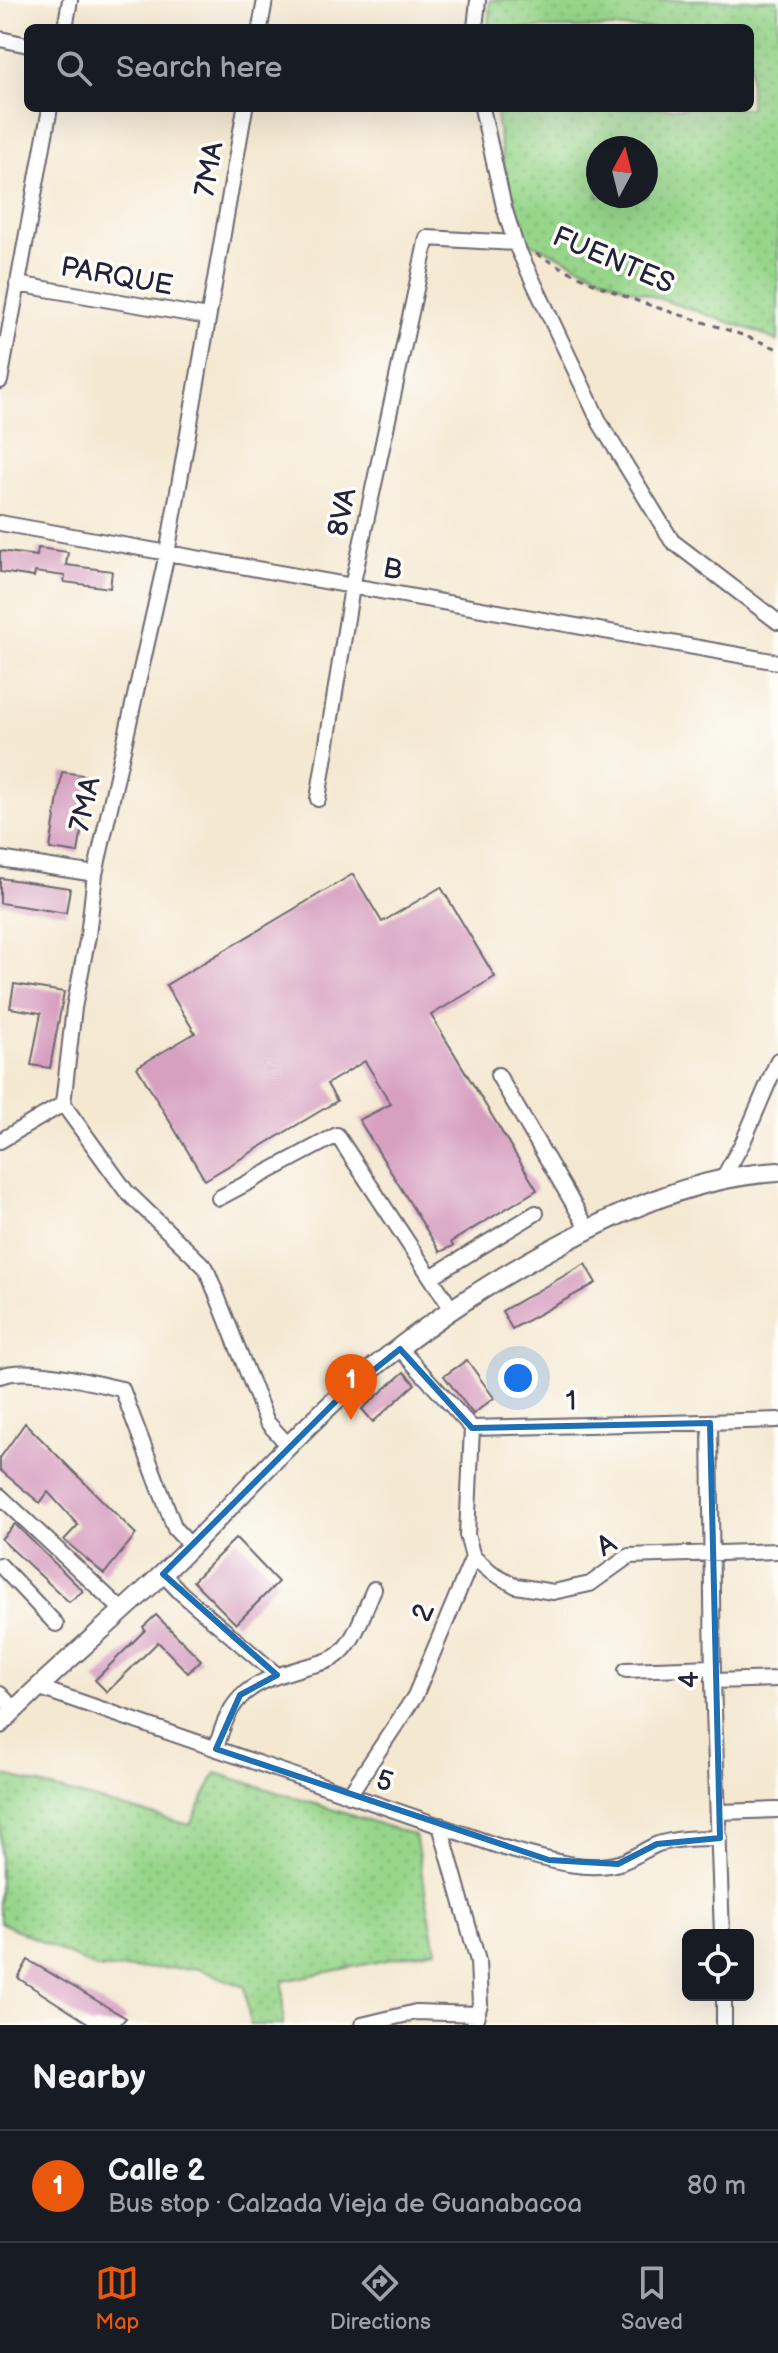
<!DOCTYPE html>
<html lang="en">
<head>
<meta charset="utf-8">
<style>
  body { margin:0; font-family:"Balsamiq Sans",sans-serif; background:#242831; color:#f1f3f6 }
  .controls { position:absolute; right:24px; bottom:24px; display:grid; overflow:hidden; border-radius:12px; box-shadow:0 8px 32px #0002 }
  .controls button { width:72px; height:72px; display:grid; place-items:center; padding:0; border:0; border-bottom:2px solid #363941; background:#171b24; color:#f1f3f6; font:40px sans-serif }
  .compass { position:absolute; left:586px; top:136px; width:72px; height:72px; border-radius:50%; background:#171b24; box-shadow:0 8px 32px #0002; rotate:7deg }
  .you { position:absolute; left:518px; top:1378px; width:28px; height:28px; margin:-20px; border:6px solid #fff; border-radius:50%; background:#1a73e8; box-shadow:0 0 0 12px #1a73e833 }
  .badge { display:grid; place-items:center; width:52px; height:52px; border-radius:50%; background:#ea580c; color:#fff; font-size:26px; font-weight:700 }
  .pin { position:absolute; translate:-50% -66px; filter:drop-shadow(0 2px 4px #0008) }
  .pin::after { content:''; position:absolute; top:42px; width:28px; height:24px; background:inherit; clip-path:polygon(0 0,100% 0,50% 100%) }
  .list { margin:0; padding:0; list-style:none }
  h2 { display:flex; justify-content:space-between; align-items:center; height:104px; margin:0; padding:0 32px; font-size:34px }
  h2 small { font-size:26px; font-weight:400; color:#9ea1a6 }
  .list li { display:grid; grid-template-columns:52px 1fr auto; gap:24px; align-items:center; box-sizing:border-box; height:112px; padding:0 32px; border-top:2px solid #363941 }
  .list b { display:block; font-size:30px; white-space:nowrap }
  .list p { margin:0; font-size:26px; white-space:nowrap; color:#9ea1a6 }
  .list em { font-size:26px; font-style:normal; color:#9ea1a6 }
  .icon { flex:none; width:44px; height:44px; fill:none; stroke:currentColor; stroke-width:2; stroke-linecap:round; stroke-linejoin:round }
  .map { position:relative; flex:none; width:778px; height:2025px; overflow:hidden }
  .search { position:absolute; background:#171b24; box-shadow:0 8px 32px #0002; left:24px; right:24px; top:24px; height:88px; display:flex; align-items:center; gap:20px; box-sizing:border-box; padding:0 28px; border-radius:12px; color:#9ea1a6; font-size:30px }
  .sheet { height:216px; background:#171b24 }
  nav { display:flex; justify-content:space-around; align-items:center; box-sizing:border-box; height:112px; border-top:2px solid #363941; background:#171b24; font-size:22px; color:#9ea1a6 }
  nav a { display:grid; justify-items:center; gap:4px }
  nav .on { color:#ea580c }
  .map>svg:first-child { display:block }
  .grass { fill:url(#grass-dots); stroke:#5c7c62; stroke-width:2; fill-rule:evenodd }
  .building { fill:#d7a0c1 }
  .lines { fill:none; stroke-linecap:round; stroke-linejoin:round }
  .minor-casing { stroke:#6c6770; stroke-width:18 }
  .major-casing { stroke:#6c6770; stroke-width:22 }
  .path { stroke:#6c6770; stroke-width:3; stroke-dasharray:6 6; stroke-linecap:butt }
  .minor { stroke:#fff; stroke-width:14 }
  .major { stroke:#fff; stroke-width:18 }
  .marked { fill:none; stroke:#1f6fb2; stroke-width:6; stroke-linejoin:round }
  .labels { text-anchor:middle; stroke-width:7; stroke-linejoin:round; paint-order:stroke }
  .street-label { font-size:28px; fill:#22223b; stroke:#fdfcf7 }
</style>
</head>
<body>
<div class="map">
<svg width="778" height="2025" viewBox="0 0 778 2025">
  <defs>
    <pattern id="grass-dots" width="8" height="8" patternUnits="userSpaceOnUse" patternTransform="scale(2)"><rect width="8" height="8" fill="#96d58a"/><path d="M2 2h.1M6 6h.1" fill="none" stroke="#81b778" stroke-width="1.8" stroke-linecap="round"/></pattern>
  </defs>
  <rect width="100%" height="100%" fill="#fdfcf7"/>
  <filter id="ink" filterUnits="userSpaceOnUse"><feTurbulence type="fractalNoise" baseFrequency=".0125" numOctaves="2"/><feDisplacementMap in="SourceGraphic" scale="16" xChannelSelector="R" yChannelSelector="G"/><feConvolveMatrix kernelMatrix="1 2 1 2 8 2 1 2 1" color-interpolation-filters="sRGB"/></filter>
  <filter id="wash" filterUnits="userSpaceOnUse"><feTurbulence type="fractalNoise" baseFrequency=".006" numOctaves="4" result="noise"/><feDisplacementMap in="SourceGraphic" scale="32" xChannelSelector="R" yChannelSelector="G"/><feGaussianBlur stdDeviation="1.8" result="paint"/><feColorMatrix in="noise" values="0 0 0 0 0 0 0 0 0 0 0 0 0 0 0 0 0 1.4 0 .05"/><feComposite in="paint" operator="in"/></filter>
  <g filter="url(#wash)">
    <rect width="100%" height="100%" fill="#f4e8d1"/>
    <path class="grass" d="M490 0H778V342L758 332 625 287 521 238 502 155 495 108H750V28H488ZM598 148H646V196H598Z
      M216 1773 415 1835 436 1950 283 1981V2025H250L245 1987 196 1968 98 1969 0 1922V1774L190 1825Z"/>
    <g id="blocks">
      <path class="building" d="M38 548 68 552 66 565 112 571 110 588 64 582 65 576 35 572 34 577 0 572V551L37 556Z
        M62 772 90 776 78 853 50 849Z
        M353 874 382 922 441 887 495 977 431 1015 537 1190 451 1242 453 1246 440 1252 359 1120 391 1104 365 1061 327 1084 337 1101 205 1180 137 1067 195 1033 166 985Z
        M0 878 70 888 66 913 0 903Z
        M14 984 64 992 50 1068 31 1065 41 1013 10 1008Z
        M585 1264 596 1283 512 1329 502 1311Z
        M467 1360 494 1398 473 1414 444 1376Z
        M404 1372 415 1384 373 1422 362 1409Z
        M25 1423 136 1534 104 1574 64 1540 78 1525 48 1492 40 1503 0 1470V1458Z
        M15 1524 83 1591 69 1602 1 1539Z
        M236 1538 278 1582 236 1624 193 1581Z
        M156 1615 201 1660 188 1673 158 1642 107 1692 95 1680 145 1630 143 1627Z
        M28 1960 126 2018 120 2025H91L18 1978Z"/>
    </g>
  </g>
  <g filter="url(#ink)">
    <use href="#blocks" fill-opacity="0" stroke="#6c6770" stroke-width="2"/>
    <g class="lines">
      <defs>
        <path id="minor" d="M65 28 70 0
          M260 28 265 0
          M475 28 478 0
          M0 39 28 45
          M245 108 167 554 95 874 88 936 74 1008 63 1104 126 1191 206 1268 267 1422 289 1446
          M482 108 504 207 515 243 600 423 672 541 778 622
          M17 284 208 317
          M0 381 50 108
          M0 523 778 662
          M318 799 352 587 427 238 515 243
          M0 859 95 874
          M498 1075 588 1229
          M0 1141 63 1104
          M723 1178 743 1142 778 1060
          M219 1198 337 1135 451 1308
          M431 1277 536 1213
          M400 1349 472 1428 778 1420
          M0 1376C29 1365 91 1383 122 1389L175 1529 191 1546
          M710 1423 713 1681 722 1935
          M0 1496 122 1610
          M473 1557 491 1572 516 1586 553 1592 590 1584 629 1556 778 1551
          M0 1565 56 1624
          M163 1574 181 1593 277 1675
          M626 1670 713 1667
          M713 1681 778 1679
          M40 1688 504 1848C539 1857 583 1873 619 1863 633 1859 645 1849 658 1844 678 1838 700 1838 720 1838
          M0 1694 14 1709
          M216 1749C231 1692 250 1683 305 1667 316 1664 330 1662 339 1654 356 1640 365 1608 374 1589
          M349 1795 415 1696 473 1557 467 1535 472 1428
          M720 1812 778 1810
          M440 1825 478 1961 480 2004 474 2025
          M724 1995V2025
          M362 2025 416 2012 477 2014"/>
        <path id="major" d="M0 1724C57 1667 120 1616 177 1560 232 1506 282 1448 339 1397 406 1338 478 1288 557 1246 627 1208 697 1177 778 1172"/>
      </defs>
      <use href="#minor" class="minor-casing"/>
      <use href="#major" class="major-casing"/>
      <path class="path" d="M536 254C571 273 606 290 643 303 688 318 734 330 778 349"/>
      <use href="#minor" class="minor"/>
      <use href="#major" class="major"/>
    </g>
  </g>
  <path class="marked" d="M400 1349 472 1428 710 1423 720 1838 657 1844 618 1864 549 1860 216 1749 240 1695 277 1675 163 1574 340 1397Z"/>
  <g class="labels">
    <g class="street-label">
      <text transform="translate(208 169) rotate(-80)" y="10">7MA</text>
      <text transform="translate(614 259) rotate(23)" y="10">FUENTES</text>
      <text transform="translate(117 275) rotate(10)" y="10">PARQUE</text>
      <text transform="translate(341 512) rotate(-78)" y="10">8VA</text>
      <text transform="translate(393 568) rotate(10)" y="10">B</text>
      <text transform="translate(84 804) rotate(-77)" y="10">7MA</text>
      <text transform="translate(571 1400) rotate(-1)" y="10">1</text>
      <text transform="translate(606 1544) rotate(-30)" y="10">A</text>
      <text transform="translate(422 1612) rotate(-67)" y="10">2</text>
      <text transform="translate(688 1680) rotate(-91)" y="10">4</text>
      <text transform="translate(385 1780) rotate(18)" y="10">5</text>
    </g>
  </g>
</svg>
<div class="controls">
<button><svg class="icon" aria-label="locate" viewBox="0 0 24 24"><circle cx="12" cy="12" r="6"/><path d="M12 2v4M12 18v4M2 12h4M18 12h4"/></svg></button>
</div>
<svg class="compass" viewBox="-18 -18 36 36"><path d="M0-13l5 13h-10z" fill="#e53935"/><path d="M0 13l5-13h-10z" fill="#9ea1a6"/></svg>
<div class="you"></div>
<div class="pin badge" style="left:351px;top:1420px">1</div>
<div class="search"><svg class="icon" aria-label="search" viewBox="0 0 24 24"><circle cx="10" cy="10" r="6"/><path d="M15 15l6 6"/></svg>Search here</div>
</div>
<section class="sheet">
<h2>Nearby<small></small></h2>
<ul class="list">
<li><span class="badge">1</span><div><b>Calle 2</b><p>Bus stop · Calzada Vieja de Guanabacoa</p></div><em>80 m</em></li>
</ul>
</section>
<nav>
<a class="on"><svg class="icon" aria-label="map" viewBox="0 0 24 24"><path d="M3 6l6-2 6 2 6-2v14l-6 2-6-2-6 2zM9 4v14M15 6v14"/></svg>Map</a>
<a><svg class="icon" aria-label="directions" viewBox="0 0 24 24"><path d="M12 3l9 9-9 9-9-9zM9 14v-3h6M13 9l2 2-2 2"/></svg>Directions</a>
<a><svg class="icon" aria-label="saved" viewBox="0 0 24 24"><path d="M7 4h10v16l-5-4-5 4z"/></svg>Saved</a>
</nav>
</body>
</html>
